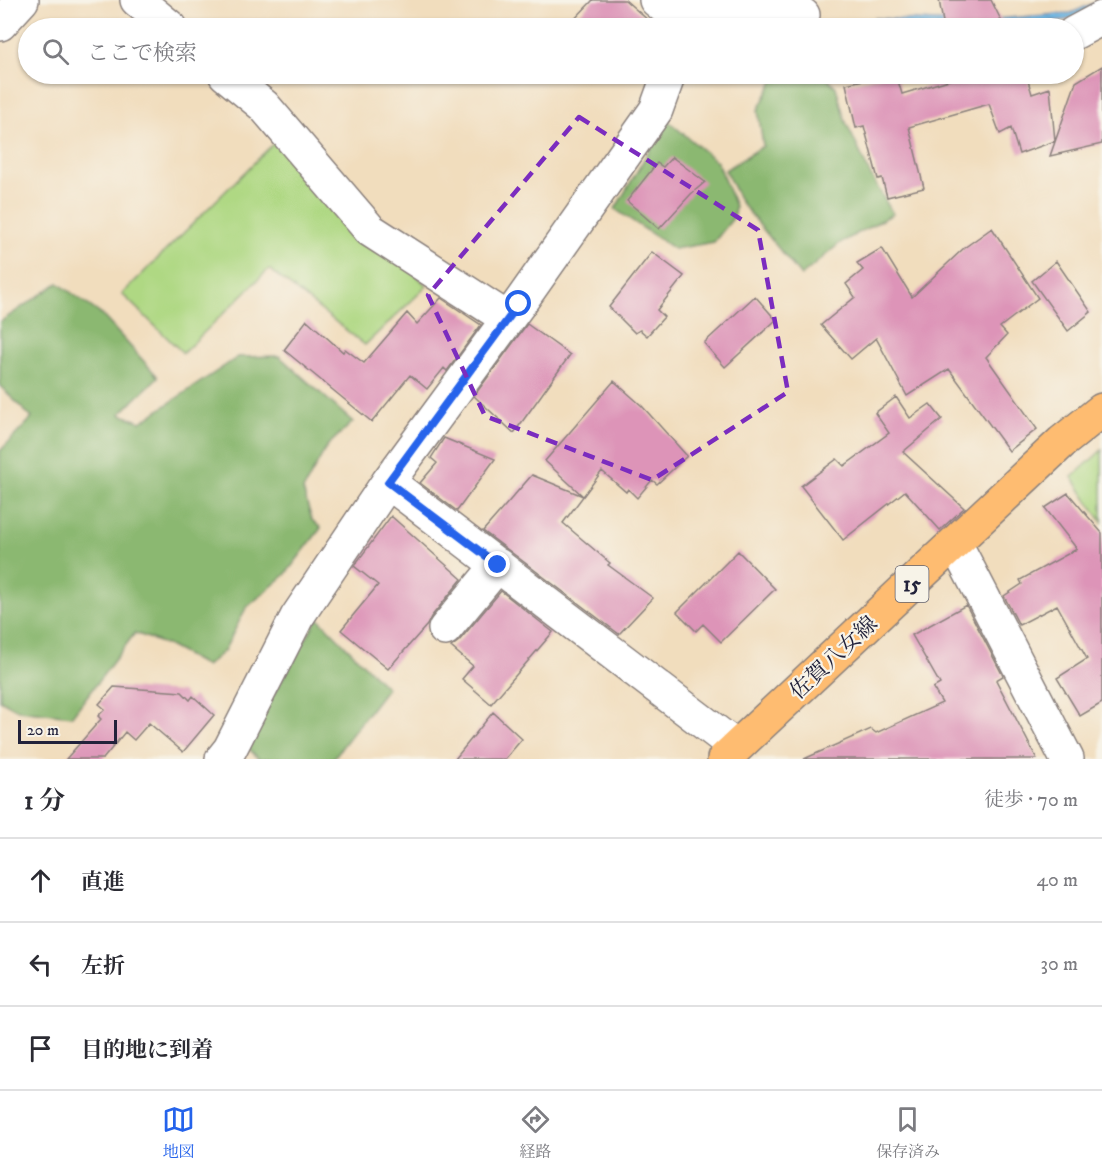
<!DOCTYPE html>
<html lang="ja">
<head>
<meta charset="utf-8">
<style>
  body { margin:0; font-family:"IM FELL DW Pica","Noto Serif JP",serif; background:#f7f7f7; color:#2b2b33 }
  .scale { position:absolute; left:18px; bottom:15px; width:99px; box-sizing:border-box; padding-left:6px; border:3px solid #22223b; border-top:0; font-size:16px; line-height:21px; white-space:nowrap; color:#22223b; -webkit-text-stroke:4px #f7f3e8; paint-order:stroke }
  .stop { position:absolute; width:18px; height:18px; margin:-14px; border:4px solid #2563eb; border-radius:50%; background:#fff }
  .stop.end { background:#2563eb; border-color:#fff; box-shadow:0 2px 6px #0008 }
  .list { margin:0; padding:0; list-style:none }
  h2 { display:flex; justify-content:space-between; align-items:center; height:78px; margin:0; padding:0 24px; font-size:26px }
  h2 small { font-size:20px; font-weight:400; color:#7c7c81 }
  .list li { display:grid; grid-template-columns:39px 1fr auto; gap:18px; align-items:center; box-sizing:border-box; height:84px; padding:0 24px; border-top:2px solid #e1e1e2 }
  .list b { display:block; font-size:22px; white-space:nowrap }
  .list em { font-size:20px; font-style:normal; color:#7c7c81 }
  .icon { flex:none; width:33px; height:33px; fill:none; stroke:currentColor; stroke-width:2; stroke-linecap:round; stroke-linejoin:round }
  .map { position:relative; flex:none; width:1102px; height:759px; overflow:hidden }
  .search { position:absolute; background:#fff; box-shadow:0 2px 4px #0004; left:18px; right:18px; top:18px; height:66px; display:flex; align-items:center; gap:15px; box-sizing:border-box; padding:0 21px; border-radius:33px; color:#7c7c81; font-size:22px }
  .sheet { height:330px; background:#fff }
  nav { display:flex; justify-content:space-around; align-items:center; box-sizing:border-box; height:84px; border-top:2px solid #e1e1e2; background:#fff; font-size:16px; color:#7c7c81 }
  nav a { display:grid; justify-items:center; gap:3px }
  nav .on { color:#2563eb }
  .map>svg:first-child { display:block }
  .green { fill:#afd883; stroke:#687d5f; stroke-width:1.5 }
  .forest { fill:#8bb871; stroke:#566d56; stroke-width:1.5 }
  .water { fill:#6cb6e4; stroke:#476c90; stroke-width:1.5 }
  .building { fill:#dd94b8 }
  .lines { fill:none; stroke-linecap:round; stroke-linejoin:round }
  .minor-casing { stroke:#8a807c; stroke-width:36 }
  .primary-casing { stroke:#8a807c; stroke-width:36 }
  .minor { stroke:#fff; stroke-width:33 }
  .primary { stroke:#febc71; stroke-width:33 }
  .route { stroke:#2563eb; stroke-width:8 }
  .marked { fill:none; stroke:#7b2cbf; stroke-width:4.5; stroke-dasharray:12 8; stroke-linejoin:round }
  .labels { text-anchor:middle; stroke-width:4.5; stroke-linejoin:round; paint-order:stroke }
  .shield { fill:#f7f3e8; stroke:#62616f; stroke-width:1.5 }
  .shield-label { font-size:21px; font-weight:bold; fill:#22223b }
  .street-label { font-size:22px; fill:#22223b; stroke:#f7f3e8 }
</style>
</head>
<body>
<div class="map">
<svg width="1102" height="759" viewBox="0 0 1102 759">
  <rect width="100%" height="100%" fill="#f7f3e8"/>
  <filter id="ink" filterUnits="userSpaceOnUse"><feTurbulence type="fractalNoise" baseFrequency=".0167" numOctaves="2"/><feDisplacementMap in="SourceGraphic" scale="12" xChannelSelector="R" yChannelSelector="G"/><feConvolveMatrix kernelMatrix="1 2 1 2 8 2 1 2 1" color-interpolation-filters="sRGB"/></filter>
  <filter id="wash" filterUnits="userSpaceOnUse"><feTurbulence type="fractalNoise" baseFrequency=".008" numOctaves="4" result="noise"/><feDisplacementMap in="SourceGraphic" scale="24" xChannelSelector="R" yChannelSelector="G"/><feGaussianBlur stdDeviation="1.35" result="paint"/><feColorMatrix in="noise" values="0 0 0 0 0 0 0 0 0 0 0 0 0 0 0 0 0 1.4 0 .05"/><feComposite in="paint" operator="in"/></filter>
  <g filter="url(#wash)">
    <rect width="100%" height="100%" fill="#f1ddbd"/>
    <path class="green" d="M279 138 427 286 365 345 269 269 183 353 122 294Z
      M1102 450V522L1072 477Z"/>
    <path class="forest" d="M777 74H823L836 87 845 120 870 174 893 214 840 243 801 276 740 201 725 170 763 146 758 110Z
      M667 120 717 162 735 206 734 217 714 242 674 249 615 209Z
      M58 283 102 315 158 377 120 414 141 422 238 357 279 356 353 422 327 446 303 490 312 520 321 528 285 575 246 608 224 651 206 666 167 645 135 633 72 716 18 710 0 700V451L32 418 0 386V322Z
      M318 618 387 688 333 759H259L244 744Z"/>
    <path class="water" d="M1102 0V7L1075 18 1065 20 961 28 876 24 875 18 958 22 1071 13Z"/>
    <g id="blocks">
      <path class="building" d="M593 0H625L657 28H566Z
        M939 0H991L1005 28H944Z
        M1102 66V144L1050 156 1076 82Z
        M888 74H896L902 94 969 74H1026L1032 94 1050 88 1055 141 1019 154 1011 128 1000 134 989 104 909 127 924 188 887 197 882 178 878 179 864 126 856 128 846 84Z
        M672 157 705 182 691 194 659 229 627 201 657 163 663 167Z
        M992 228 1038 298 1000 327 1007 335 986 357 1037 429 1009 451 949 369 907 396 876 338 851 359 821 325 855 297 846 284 863 270 857 263 882 248 912 297 964 248Z
        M652 252 684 276 657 310 664 317 647 336 640 330 635 333 609 307Z
        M1056 261 1091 312 1068 331 1032 281Z
        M755 296 776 320 725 367 704 343Z
        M441 298 481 325 447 371 444 368 427 389 410 375 372 422 284 350 307 320 343 352 345 349 364 363 407 313 417 324Z
        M527 324 570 355 514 433 474 396Z
        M614 381 642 406 687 456 657 484 652 480 637 498 628 489 626 492 602 471 563 523 610 563 608 565 653 598 619 634 483 531 532 475 583 496 545 461Z
        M896 397 910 418 930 404 942 419 903 452 964 508 940 530 905 491 843 540 801 486 837 459 844 466 889 433 875 413Z
        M444 438 495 459 457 511 420 483 437 463 431 458Z
        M1068 493 1102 533V703L1080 716 1057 678 1087 659 1057 605 1019 625 1004 596 1022 584 1020 580 1077 549 1045 508Z
        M391 516 462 579 431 617 427 625 388 669 341 630 378 585 354 566Z
        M738 551 775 589 721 642 703 624 696 631 677 612Z
        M501 591 553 632 491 704 462 679 473 666 451 647 459 641Z
        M966 605 1003 676 996 680 1037 759H804L871 729 876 733 942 703 933 688 940 684 912 635Z
        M114 687 182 692 190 700 193 696 214 715 183 752 149 723 134 740 125 732 103 759H66L101 719 98 716 105 709 99 704Z
        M493 712 522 739 505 759H455Z"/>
    </g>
  </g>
  <g filter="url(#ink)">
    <use href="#blocks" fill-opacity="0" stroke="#8a807c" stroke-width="1.5"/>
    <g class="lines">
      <defs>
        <path id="minor" d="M137 0 171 28
          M656 0 686 25
          M692 7 803 15
          M0 24 22 0
          M1074 33 1102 18
          M225 74 264 106 370 230 508 319
          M388 482 736 747
          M955 543 1067 759
          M445 629 498 565
          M222 759 230 749 297 617 388 482 519 304 656 110 669 74"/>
        <path id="primary" d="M724 759 1062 442 1102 410"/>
      </defs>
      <use href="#minor" class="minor-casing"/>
      <use href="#primary" class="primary-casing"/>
      <use href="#minor" class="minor"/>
      <use href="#primary" class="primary"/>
    </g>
  </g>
  <g class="lines" filter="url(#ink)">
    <path class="route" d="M498 565 388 482 519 304"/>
  </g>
  <path class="marked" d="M579 117 758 230 788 392 652 480 485 416 428 295Z"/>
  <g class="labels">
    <rect class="shield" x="895.5" y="566" width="33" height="36" rx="4.5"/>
    <g class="shield-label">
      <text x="912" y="591">15</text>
    </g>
    <g class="street-label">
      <text transform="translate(833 657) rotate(-43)" y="8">佐賀八女線</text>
    </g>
  </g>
</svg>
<div class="scale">20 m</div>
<div class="stop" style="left:519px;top:304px"></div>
<div class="stop end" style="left:498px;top:565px"></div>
<div class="search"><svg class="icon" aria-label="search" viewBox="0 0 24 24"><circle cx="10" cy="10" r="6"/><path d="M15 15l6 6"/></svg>ここで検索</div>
</div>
<section class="sheet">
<h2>1 分<small>徒歩 · 70 m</small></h2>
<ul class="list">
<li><svg class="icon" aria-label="ahead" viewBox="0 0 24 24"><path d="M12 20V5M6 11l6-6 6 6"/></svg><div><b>直進</b></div><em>40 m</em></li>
<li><svg class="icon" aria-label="left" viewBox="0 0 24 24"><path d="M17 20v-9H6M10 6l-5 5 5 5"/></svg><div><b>左折</b></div><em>30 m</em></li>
<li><svg class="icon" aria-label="arrive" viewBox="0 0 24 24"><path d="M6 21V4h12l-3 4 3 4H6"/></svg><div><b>目的地に到着</b></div></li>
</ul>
</section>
<nav>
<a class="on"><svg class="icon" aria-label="map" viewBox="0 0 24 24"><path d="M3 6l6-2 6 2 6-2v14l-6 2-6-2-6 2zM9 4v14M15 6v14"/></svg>地図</a>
<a><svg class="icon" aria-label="directions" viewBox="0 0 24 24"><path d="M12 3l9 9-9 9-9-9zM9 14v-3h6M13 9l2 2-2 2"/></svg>経路</a>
<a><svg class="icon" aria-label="saved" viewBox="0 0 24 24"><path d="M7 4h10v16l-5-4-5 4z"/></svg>保存済み</a>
</nav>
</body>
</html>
